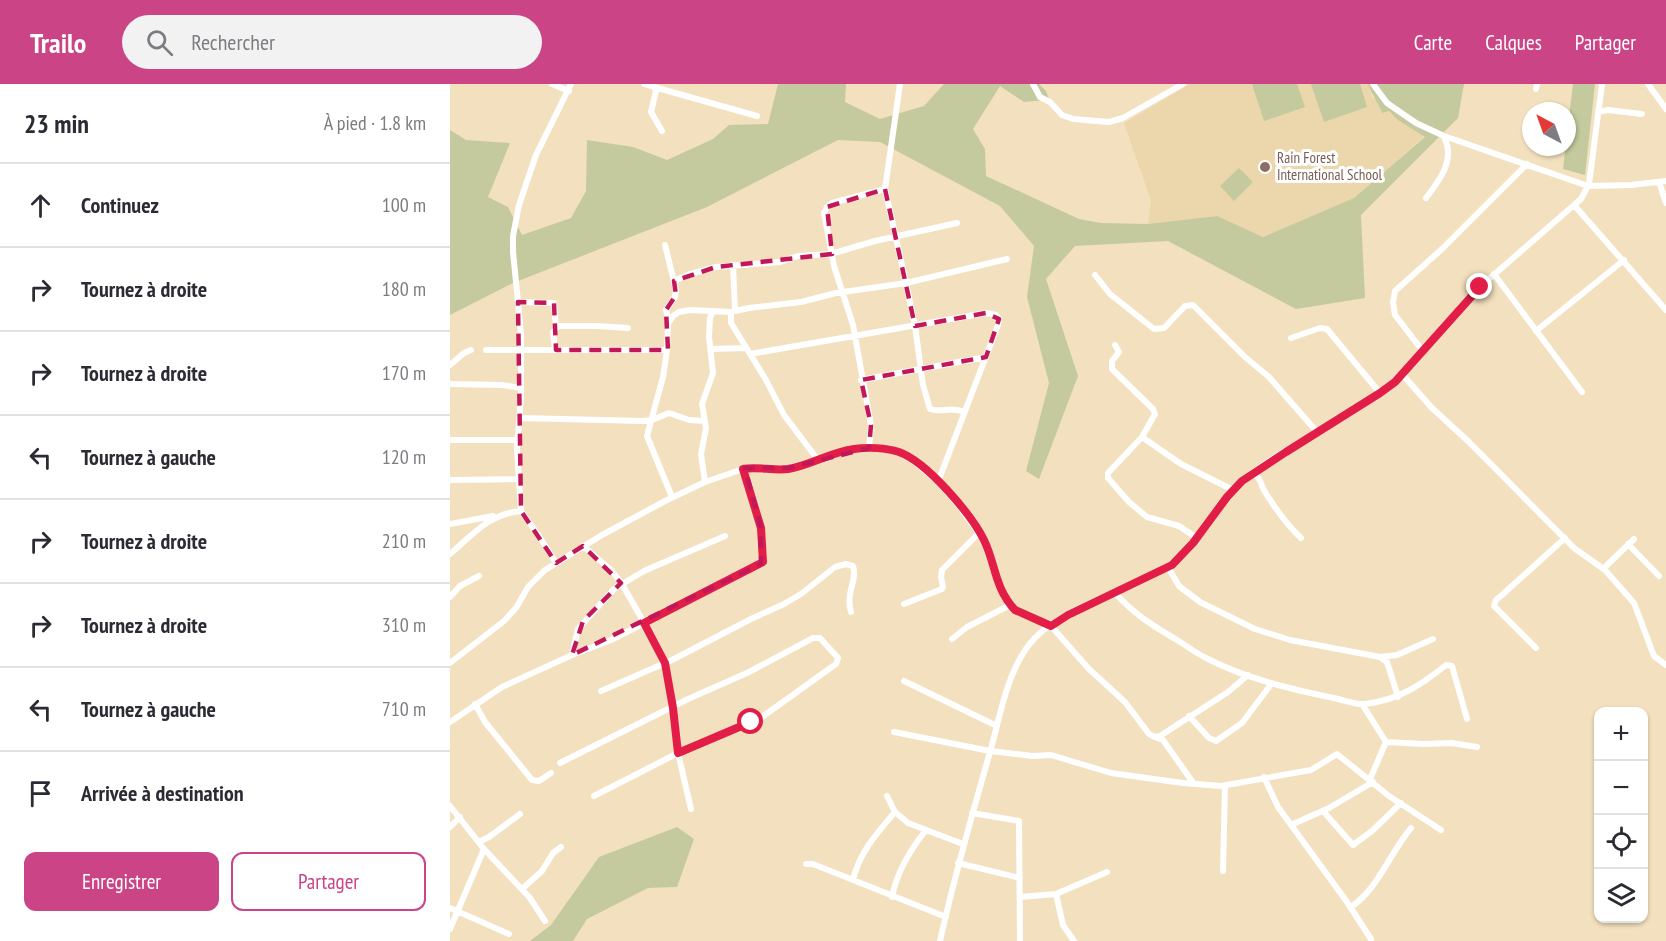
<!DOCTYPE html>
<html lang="fr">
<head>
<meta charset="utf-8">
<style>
  body { margin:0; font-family:"PT Sans Narrow",sans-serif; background:#f2f2f3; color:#2b2b33 }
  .controls { position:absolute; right:18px; bottom:18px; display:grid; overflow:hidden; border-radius:12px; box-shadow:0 2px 4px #0004 }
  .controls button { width:54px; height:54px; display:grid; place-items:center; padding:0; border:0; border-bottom:2px solid #e1e1e2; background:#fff; color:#2b2b33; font:30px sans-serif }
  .compass { position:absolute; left:1072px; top:18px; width:54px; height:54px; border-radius:50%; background:#fff; box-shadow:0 2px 4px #0004; rotate:319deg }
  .stop { position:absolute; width:18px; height:18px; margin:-14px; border:4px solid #e11d48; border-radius:50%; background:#fff }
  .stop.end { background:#e11d48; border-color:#fff; box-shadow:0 2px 6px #0008 }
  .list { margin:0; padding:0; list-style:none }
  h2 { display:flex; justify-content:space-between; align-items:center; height:78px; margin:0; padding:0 24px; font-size:26px }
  h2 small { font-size:20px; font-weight:400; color:#7c7c81 }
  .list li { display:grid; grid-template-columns:39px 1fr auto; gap:18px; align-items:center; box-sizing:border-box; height:84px; padding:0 24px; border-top:2px solid #e1e1e2 }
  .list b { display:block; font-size:22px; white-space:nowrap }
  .list em { font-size:20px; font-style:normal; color:#7c7c81 }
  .actions { display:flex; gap:12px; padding:18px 24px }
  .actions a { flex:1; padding:14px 0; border:2px solid #ca4486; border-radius:12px; text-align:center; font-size:21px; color:#ca4486 }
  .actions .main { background:#ca4486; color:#fff }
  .icon { flex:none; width:33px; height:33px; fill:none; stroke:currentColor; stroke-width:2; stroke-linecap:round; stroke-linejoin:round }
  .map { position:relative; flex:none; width:1216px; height:857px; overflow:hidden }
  header { display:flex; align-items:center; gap:36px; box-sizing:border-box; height:84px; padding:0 30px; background:#ca4486; color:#fff }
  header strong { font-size:28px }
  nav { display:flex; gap:33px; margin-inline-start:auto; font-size:21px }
  .search { width:420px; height:54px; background:#f2f2f3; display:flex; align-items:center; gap:15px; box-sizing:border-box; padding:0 21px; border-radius:33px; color:#7c7c81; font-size:22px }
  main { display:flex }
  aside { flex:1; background:#fff }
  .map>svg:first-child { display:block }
  .built { fill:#ecd6ac }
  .green { fill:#c4ca9e }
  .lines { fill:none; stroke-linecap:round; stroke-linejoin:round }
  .minor { stroke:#fff; stroke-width:6 }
  .route { stroke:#e11d48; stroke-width:8 }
  .marked { fill:none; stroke:#c2185b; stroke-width:4.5; stroke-dasharray:12 8; stroke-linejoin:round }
  .education-dot { fill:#8d6e63; stroke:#fff; stroke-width:2 }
  .labels { text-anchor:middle; stroke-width:6; stroke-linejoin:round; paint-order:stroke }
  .education-label { font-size:15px; fill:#785e54; stroke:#fff; text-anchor:start }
</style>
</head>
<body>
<header>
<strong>Trailo</strong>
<div class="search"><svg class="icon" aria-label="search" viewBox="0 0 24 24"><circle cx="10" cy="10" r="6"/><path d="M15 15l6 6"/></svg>Rechercher</div>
<nav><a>Carte</a><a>Calques</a><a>Partager</a></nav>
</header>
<main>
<aside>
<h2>23 min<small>À pied · 1.8 km</small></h2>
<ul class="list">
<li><svg class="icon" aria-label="ahead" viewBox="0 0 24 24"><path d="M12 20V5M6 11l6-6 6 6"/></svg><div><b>Continuez</b></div><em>100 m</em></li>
<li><svg class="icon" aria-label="right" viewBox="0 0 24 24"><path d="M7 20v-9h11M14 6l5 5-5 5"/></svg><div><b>Tournez à droite</b></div><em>180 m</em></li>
<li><svg class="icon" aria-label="right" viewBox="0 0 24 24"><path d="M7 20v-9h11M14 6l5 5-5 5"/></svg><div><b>Tournez à droite</b></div><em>170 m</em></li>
<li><svg class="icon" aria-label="left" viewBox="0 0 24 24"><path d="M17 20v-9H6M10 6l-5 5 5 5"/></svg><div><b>Tournez à gauche</b></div><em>120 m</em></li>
<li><svg class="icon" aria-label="right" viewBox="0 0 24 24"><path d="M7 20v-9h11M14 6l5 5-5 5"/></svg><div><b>Tournez à droite</b></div><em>210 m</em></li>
<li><svg class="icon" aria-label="right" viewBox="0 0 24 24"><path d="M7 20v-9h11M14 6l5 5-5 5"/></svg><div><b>Tournez à droite</b></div><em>310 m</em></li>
<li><svg class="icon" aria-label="left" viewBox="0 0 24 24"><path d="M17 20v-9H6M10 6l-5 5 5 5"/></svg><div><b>Tournez à gauche</b></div><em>710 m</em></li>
<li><svg class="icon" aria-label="arrive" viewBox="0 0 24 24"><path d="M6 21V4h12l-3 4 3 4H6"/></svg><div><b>Arrivée à destination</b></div></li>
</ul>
<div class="actions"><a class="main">Enregistrer</a><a>Partager</a></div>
</aside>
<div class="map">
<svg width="1216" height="857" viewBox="0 0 1216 857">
  <rect width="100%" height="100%" fill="#f3e0be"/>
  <path class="built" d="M740 0H918L922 13 927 17 932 29 939 27 948 36 975 52 904 114 813 153 767 132 698 140 701 117 674 39Z"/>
  <path class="green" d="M328 0H396L395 18 430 35 474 22 494 0H589L596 7 600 18 596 16 574 18 550 2 523 45 535 65 536 92 629 135 651 139 698 140 767 132 813 153 904 114 975 53 948 36 939 27 932 29C928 18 922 11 918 0H1014L1008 34 911 131 915 214 846 225 718 157 625 162 596 195 628 292 589 395 576 387 599 299 577 213 584 162 550 122 430 58 388 56 257 123 63 199 0 231V46L16 56 60 59 38 113 58 123 72 151 121 134 136 107 137 56 183 63 217 76 263 55 279 41 318 40Z
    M802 0H847L855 23 814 37Z
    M861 0H910L917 23 874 38Z
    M1123 0H1145L1135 91 1113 85Z
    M789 84 803 98 784 117 770 102Z
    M227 743 244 755 227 803 198 804 137 835 123 857H80L101 841 149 773Z"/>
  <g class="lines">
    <path class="minor" d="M102 0 119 7
      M194 0 204 3 206 7 201 28 212 47
      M450 0 435 105 456 199 465 242 473 301 480 325C491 329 501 322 514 328
      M583 0 590 13 600 18 612 31 623 35 659 38 673 34 733 0
      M923 0 937 19 966 39 994 52 1138 102 1181 101 1216 97
      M1198 0 1216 25
      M204 3 307 32
      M1086 5 1087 0
      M1148 28 1158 26 1192 30
      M1209 98 1216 119
      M976 114C989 97 1006 76 994 53
      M1124 121 1216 226
      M215 161 226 206 225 213 216 226 219 237
      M283 181 285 226
      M1044 190 1132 308
      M645 191 660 210 704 245 714 244 735 222 743 221 795 273 819 293 867 348
      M224 197 240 190 266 183 330 178 348 172 381 170 425 157 507 139
      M68 218 63 168V152L69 121 86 71 121 0
      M281 228V239L316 296 334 331 368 376
      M1086 247 1174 176
      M841 254 870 244 877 245 930 309
      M665 261 669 268 662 277V285L703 325 705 330 692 353 658 389V394L679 418 697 433 729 442 747 454
      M261 265 296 264
      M36 266H217
      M105 266 103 248 108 242H147L178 244
      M972 266 945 231 943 218 945 207 992 165 1077 80
      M300 270 536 229 546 231 549 235 548 241 488 398
      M0 281 14 269 21 266
      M952 290 982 324 1019 358 1124 464 1155 486 1184 519 1204 572 1216 581
      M411 296 536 273
      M0 300 52 301 71 304
      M70 334 193 337 202 336 219 329 239 336 255 337
      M692 353 731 380 783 406
      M0 356H67
      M419 364 421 341 403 241 384 182 374 129 377 123 382 119 435 105
      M804 389C814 399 809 399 815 408 825 424 837 441 851 454
      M0 396 69 395
      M255 398 251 370 256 344 252 320 263 289 259 253 260 234 263 227
      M222 413 197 352 213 293 217 266 218 240 223 232 229 228 240 226 281 228 299 224 351 218 386 209 456 199 557 175
      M0 440 43 432
      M1178 460 1209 492
      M133 462 161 486 172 500 205 558 215 579 220 602 228 669 241 725
      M0 470C24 450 38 430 71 427
      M106 479 89 452 71 427 67 365 71 313V252L68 218 104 219 106 244
      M718 483 729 502 750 518 805 545 840 556 930 573 947 571 983 555
      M1153 485 1184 455
      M665 509C685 531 702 541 727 556 737 562 747 570 758 575 797 595 841 605 884 614 894 616 905 621 915 620 949 616 971 601 996 581L1002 582 1017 635
      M0 513 10 502 29 492
      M454 520 492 505 493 503 491 493 492 486 529 449
      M502 555 517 543 560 521
      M1086 564 1044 522 1046 516 1052 511 1115 454
      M122 571 128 545 164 505 194 487 275 452
      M930 573 937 578 948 613
      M0 579 54 537 66 524 78 503 95 486 152 451 217 416 255 398 296 384 321 386 339 384 405 365 427 364 450 369 461 375 488 398 509 422 534 457 548 500 560 521 565 526 601 542 639 585 675 618 699 650 705 653 710 652 778 608 798 591
      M454 597 547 642
      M151 607 222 576 301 535 334 520 351 510 385 483 396 480 403 482C408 496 395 509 401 528
      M25 620 35 638 82 696 89 697 101 689
      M912 620 936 658 920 695
      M739 632 759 654 766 657 792 639 822 599
      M0 638 52 603 122 571 161 556 311 480 313 476 311 444 293 385
      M444 648 540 667 583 672 601 671 661 689 733 699 771 702 861 686 887 670 939 712 991 746
      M705 653 713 656 744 700
      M936 658 973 660 1002 659 1027 663
      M110 679 238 615 297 589 363 554H370L388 574 386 580 312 633 228 669 144 712
      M814 693 828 723 897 818 921 855
      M437 712 445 728 458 739 513 760
      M0 722 34 765 80 814 95 837
      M873 727 903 761 922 747 951 719
      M522 729 569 737 570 857
      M841 741 879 724 923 698
      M0 743 10 733
      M29 758 39 753 70 730
      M508 779 570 794
      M356 780H363L373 784 496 833
      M773 787 775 701
      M403 796C409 769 427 749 445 728
      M72 805 92 787 103 769 111 763
      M606 810 613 841 624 857
      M442 813C447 787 460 766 476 746
      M570 813 606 810 657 788
      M901 823C929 804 939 770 961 744
      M0 824 59 850
      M0 845 34 765
      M490 857C504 793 522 731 540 668 550 633 556 592 578 562 605 524 680 508 719 482 751 461 764 420 793 396 840 358 898 336 945 298L1039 195 1131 115 1139 100 1152 0"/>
  </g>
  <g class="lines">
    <path class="route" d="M301 638 228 669 223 624 215 579 194 539 313 478 311 444 293 385C307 382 323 387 338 385 361 381 381 368 404 365 418 363 436 364 449 368 477 378 521 430 534 456 546 481 544 503 565 526L601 542 618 531 722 481 743 459 777 413 792 397 836 368 930 309 945 298 1030 203"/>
  </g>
  <path class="marked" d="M435 105 465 242 536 229 549 235 536 273 411 296 421 341 419 364 339 384H295L311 444V480L122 571 133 537 171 499 133 462 106 479 71 427 68 218 104 219 106 266H218L216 226 226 211 224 197 266 183 382 170 377 123Z"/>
  <circle class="education-dot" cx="815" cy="83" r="6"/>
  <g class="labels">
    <g class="education-label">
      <text x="827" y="79">Rain Forest<tspan x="827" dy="17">International School</tspan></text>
    </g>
  </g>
</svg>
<div class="controls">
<button>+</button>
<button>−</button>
<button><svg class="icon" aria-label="locate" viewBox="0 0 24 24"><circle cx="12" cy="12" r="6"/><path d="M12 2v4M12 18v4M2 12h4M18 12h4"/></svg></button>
<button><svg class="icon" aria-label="layers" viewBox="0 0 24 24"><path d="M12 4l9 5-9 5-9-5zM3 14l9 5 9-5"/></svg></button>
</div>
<svg class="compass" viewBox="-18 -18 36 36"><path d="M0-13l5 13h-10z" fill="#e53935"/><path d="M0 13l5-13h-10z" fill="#7c7c81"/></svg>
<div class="stop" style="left:301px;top:638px"></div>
<div class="stop end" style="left:1030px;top:203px"></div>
</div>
</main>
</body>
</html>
